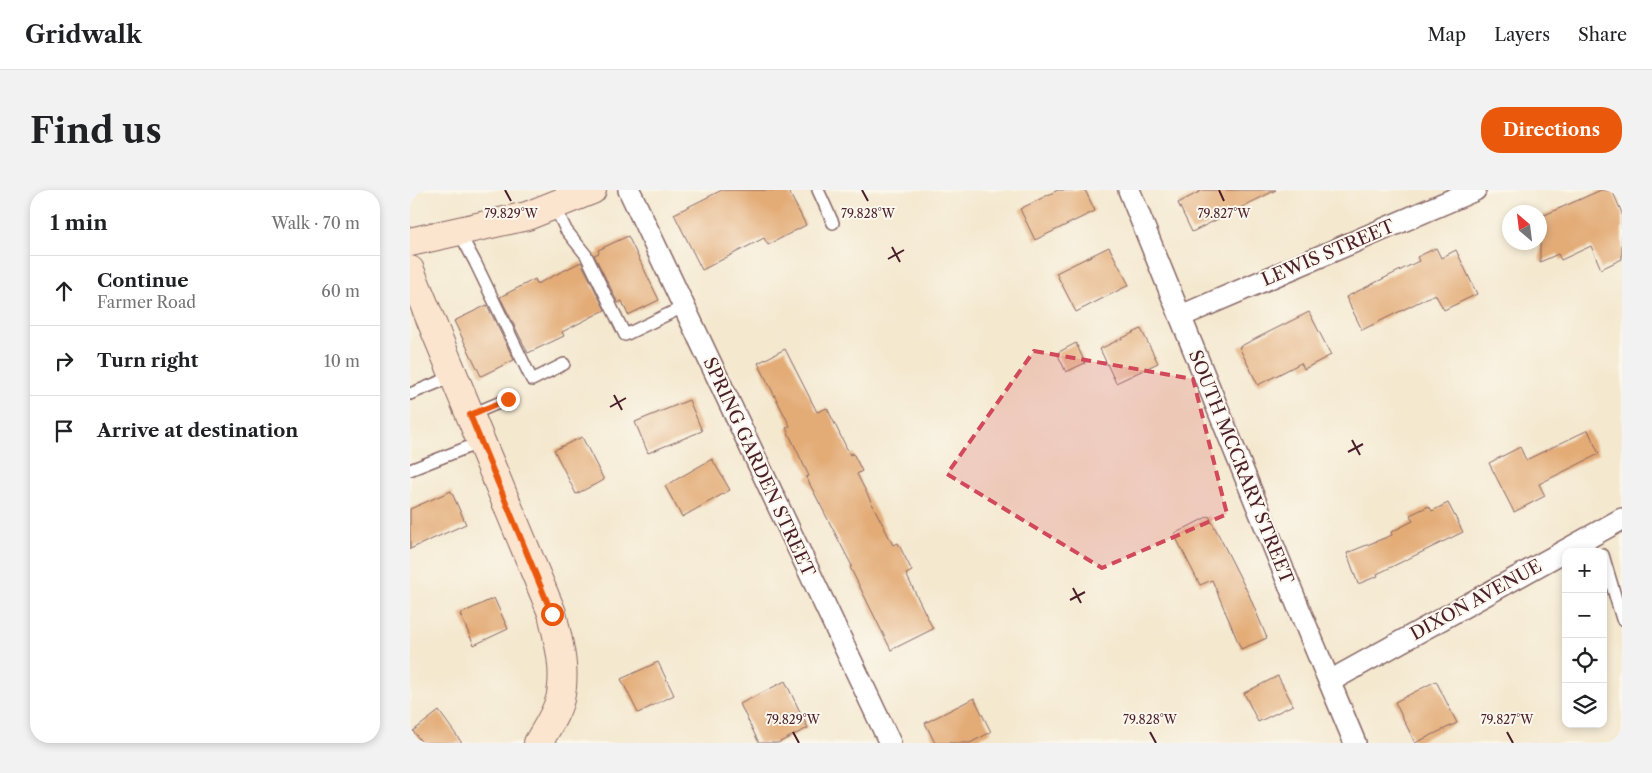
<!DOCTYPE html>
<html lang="en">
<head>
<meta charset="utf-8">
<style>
  body { margin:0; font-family:"Libre Caslon Text",serif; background:#f2f2f2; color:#202124 }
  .controls { position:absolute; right:15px; bottom:15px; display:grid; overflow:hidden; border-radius:10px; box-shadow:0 2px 8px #0003 }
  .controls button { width:45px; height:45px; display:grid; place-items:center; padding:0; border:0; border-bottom:1px solid #e0e0e0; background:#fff; color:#202124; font:25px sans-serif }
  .compass { position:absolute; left:1092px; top:15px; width:45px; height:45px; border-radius:50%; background:#fff; box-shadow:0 2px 8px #0003; rotate:332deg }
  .stop { position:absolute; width:15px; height:15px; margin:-11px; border:4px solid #ea580c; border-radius:50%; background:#fff }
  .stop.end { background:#ea580c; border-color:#fff; box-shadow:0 1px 5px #0008 }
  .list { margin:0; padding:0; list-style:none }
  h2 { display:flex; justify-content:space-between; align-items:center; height:65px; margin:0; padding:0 20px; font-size:21px }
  h2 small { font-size:16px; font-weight:400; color:#757577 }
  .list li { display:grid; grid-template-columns:32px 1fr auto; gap:15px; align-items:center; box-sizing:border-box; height:70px; padding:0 20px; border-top:1px solid #e0e0e0 }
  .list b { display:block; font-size:19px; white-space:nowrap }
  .list p { margin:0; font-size:16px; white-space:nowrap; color:#757577 }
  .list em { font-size:16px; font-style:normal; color:#757577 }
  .icon { flex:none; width:28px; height:28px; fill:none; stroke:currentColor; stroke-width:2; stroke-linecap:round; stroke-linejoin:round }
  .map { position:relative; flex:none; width:1212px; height:553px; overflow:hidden; border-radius:20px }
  header { display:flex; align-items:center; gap:30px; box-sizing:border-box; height:70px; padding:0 25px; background:#fff; border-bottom:1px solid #e0e0e0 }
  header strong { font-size:24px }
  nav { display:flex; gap:28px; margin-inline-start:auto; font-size:18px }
  .intro { display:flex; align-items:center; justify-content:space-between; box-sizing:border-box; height:120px; padding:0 30px }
  h1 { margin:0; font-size:35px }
  .button { padding:12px 22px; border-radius:20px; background:#ea580c; color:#fff; font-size:18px; font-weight:700 }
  main { display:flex; gap:30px; padding:0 30px }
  aside { flex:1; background:#fff; border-radius:20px; box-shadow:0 2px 8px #0003 }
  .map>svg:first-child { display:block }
  .building { fill:#e3ab76 }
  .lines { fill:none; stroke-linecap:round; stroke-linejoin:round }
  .lane-casing { stroke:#866564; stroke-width:14 }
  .street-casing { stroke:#866564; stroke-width:24 }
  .secondary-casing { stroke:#866564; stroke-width:30 }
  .lane { stroke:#fff; stroke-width:11 }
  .street { stroke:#fff; stroke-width:21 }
  .secondary { stroke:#fce5cf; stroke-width:28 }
  .route { stroke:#ea580c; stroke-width:6 }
  .marked { fill:#d1495b; fill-opacity:0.2; stroke:#d1495b; stroke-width:4; stroke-dasharray:10 6; stroke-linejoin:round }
  .ticks { fill:none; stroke:#4a1f2b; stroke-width:2 }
  .labels { text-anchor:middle; stroke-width:4; stroke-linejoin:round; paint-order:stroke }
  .street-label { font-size:18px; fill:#4a1f2b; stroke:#fbf7ec }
  .ticks-label { font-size:12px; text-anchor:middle; fill:#4a1f2b; stroke:#fbf7ec; stroke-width:4; stroke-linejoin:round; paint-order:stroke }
</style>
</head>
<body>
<header>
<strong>Gridwalk</strong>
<nav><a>Map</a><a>Layers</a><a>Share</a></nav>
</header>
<div class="intro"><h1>Find us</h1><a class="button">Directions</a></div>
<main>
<aside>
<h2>1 min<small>Walk · 70 m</small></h2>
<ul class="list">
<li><svg class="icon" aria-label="ahead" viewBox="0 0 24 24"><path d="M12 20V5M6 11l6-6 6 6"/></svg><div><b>Continue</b><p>Farmer Road</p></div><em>60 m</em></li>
<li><svg class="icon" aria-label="right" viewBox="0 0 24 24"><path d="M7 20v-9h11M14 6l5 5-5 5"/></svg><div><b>Turn right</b></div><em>10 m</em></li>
<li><svg class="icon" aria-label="arrive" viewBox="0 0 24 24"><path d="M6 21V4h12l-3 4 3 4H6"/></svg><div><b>Arrive at destination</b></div></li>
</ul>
</aside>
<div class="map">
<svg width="1212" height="553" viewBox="0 0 1212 553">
  <rect width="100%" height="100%" fill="#fbf7ec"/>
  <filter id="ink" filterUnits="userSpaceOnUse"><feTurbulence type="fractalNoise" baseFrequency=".02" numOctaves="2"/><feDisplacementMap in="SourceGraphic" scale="10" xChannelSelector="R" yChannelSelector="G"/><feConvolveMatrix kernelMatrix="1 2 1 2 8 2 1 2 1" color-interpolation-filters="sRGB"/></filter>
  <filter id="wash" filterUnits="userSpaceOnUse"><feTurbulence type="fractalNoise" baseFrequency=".0096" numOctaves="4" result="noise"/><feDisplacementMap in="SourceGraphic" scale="20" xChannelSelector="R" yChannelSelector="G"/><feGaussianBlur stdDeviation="1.12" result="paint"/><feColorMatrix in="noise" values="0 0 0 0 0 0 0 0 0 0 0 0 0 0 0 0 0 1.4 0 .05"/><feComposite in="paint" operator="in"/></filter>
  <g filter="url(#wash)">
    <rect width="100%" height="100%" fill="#f4e8cf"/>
    <g id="blocks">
      <path class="building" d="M312 0H378L396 35 358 55 354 48 292 80 264 24Z
        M648 0H675L685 21 625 50 610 19Z
        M793 0H866L782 42 768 13Z
        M1191 0H1202L1212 23V69L1191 79 1181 56 1151 70 1148 64 1130 72V27Z
        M218 46 249 110 218 125 212 111 208 113 184 65 189 63 188 60Z
        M699 57 719 95 666 122 646 83Z
        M1026 58 1031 68 1046 60 1067 104 1034 120 1025 104 952 140 936 107 1009 71 1007 67Z
        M171 72 195 120 152 142 154 146 118 163 90 107 125 89 127 94Z
        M77 115 104 170 71 186 44 131Z
        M899 122 921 165 894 179 891 173 848 195 829 157Z
        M731 139 748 173 706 193 690 159Z
        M666 153 675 173 656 182 647 163Z
        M375 159 407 222 417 218 440 265 443 263 452 281 447 284 483 355 488 353 502 381 496 384 523 439 481 460 440 377 442 376 396 287 399 286 376 238 380 236 348 173Z
        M279 210 292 241 238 263 225 232Z
        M1178 240 1189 264 1129 294 1135 306 1104 322 1079 273 1110 257 1116 270Z
        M172 247 194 290 166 304 144 260Z
        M302 269 320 300 272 327 255 296Z
        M41 301 56 334 0 359V319Z
        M1038 313 1053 342 967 384 968 386 948 394 937 363 982 345 981 342 1003 331 1000 325 1019 316 1022 321Z
        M799 326 839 405 857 448 831 459 802 390 790 395 764 344Z
        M84 408 98 439 64 455 50 424Z
        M248 472 264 505 228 523 211 489Z
        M868 486 883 515 848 532 834 503Z
        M375 491 398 538 368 553H349L330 514Z
        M1026 491 1047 533 1005 553 985 512Z
        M564 508 581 542 560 553H525L515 533Z
        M29 521 52 553H12L3 541Z"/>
    </g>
  </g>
  <g filter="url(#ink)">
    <use href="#blocks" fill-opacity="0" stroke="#866564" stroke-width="1"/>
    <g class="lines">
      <defs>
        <path id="lane" d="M408 0 423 33
          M144 15 156 40 176 65 215 145 273 117
          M49 42 65 72 122 190 154 174
          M0 204 44 186
          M60 225 98 209
          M0 280 71 252
          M1193 365 1212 429"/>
        <path id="street" d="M219 0 480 553
          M719 0 889 419 945 553
          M771 126 1065 0
          M920 491 1212 329"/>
        <path id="secondary" d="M0 52 117 26 182 0
          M0 80 142 423C148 450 156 477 151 504 149 520 136 539 128 553"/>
      </defs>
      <use href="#lane" class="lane-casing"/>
      <use href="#street" class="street-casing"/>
      <use href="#secondary" class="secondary-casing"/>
      <use href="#lane" class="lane"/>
      <use href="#street" class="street"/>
      <use href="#secondary" class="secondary"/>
    </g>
  </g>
  <g class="lines" filter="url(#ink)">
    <path class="route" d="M98 209 60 225 142 424"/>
  </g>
  <path class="marked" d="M624 161 783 189 817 324 692 378 537 284Z"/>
  <path class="ticks" d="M95 0 101 11M452 0 458 11M809 0 814 11M482 57 490 72M478 69 494 60M204 205 212 220M200 217 216 208M942 250 950 265M938 262 953 254M663 398 671 413M660 410 675 402M383 542 389 553M740 542 746 553M1097 542 1103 553"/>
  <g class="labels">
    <g class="street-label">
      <text transform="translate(918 63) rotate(-23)" y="6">LEWIS STREET</text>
      <text transform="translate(349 277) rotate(65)" y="6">SPRING GARDEN STREET</text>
      <text transform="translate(831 277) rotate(68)" y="6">SOUTH MCCRARY STREET</text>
      <text transform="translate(1066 410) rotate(-29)" y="6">DIXON AVENUE</text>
    </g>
  </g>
  <g class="ticks-label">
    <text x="101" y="28">79.829°W</text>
    <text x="458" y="28">79.828°W</text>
    <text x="814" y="28">79.827°W</text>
    <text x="383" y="534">79.829°W</text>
    <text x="740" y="534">79.828°W</text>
    <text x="1097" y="534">79.827°W</text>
  </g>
</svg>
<div class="controls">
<button>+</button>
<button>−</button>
<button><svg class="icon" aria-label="locate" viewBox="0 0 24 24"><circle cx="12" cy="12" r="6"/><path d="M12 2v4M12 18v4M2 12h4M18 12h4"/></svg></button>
<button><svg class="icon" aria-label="layers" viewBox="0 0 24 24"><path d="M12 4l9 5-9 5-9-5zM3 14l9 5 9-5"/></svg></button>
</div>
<svg class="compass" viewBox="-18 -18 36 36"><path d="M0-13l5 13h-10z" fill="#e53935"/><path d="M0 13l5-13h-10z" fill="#757577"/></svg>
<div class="stop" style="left:142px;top:424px"></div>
<div class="stop end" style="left:98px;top:209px"></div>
</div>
</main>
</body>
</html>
